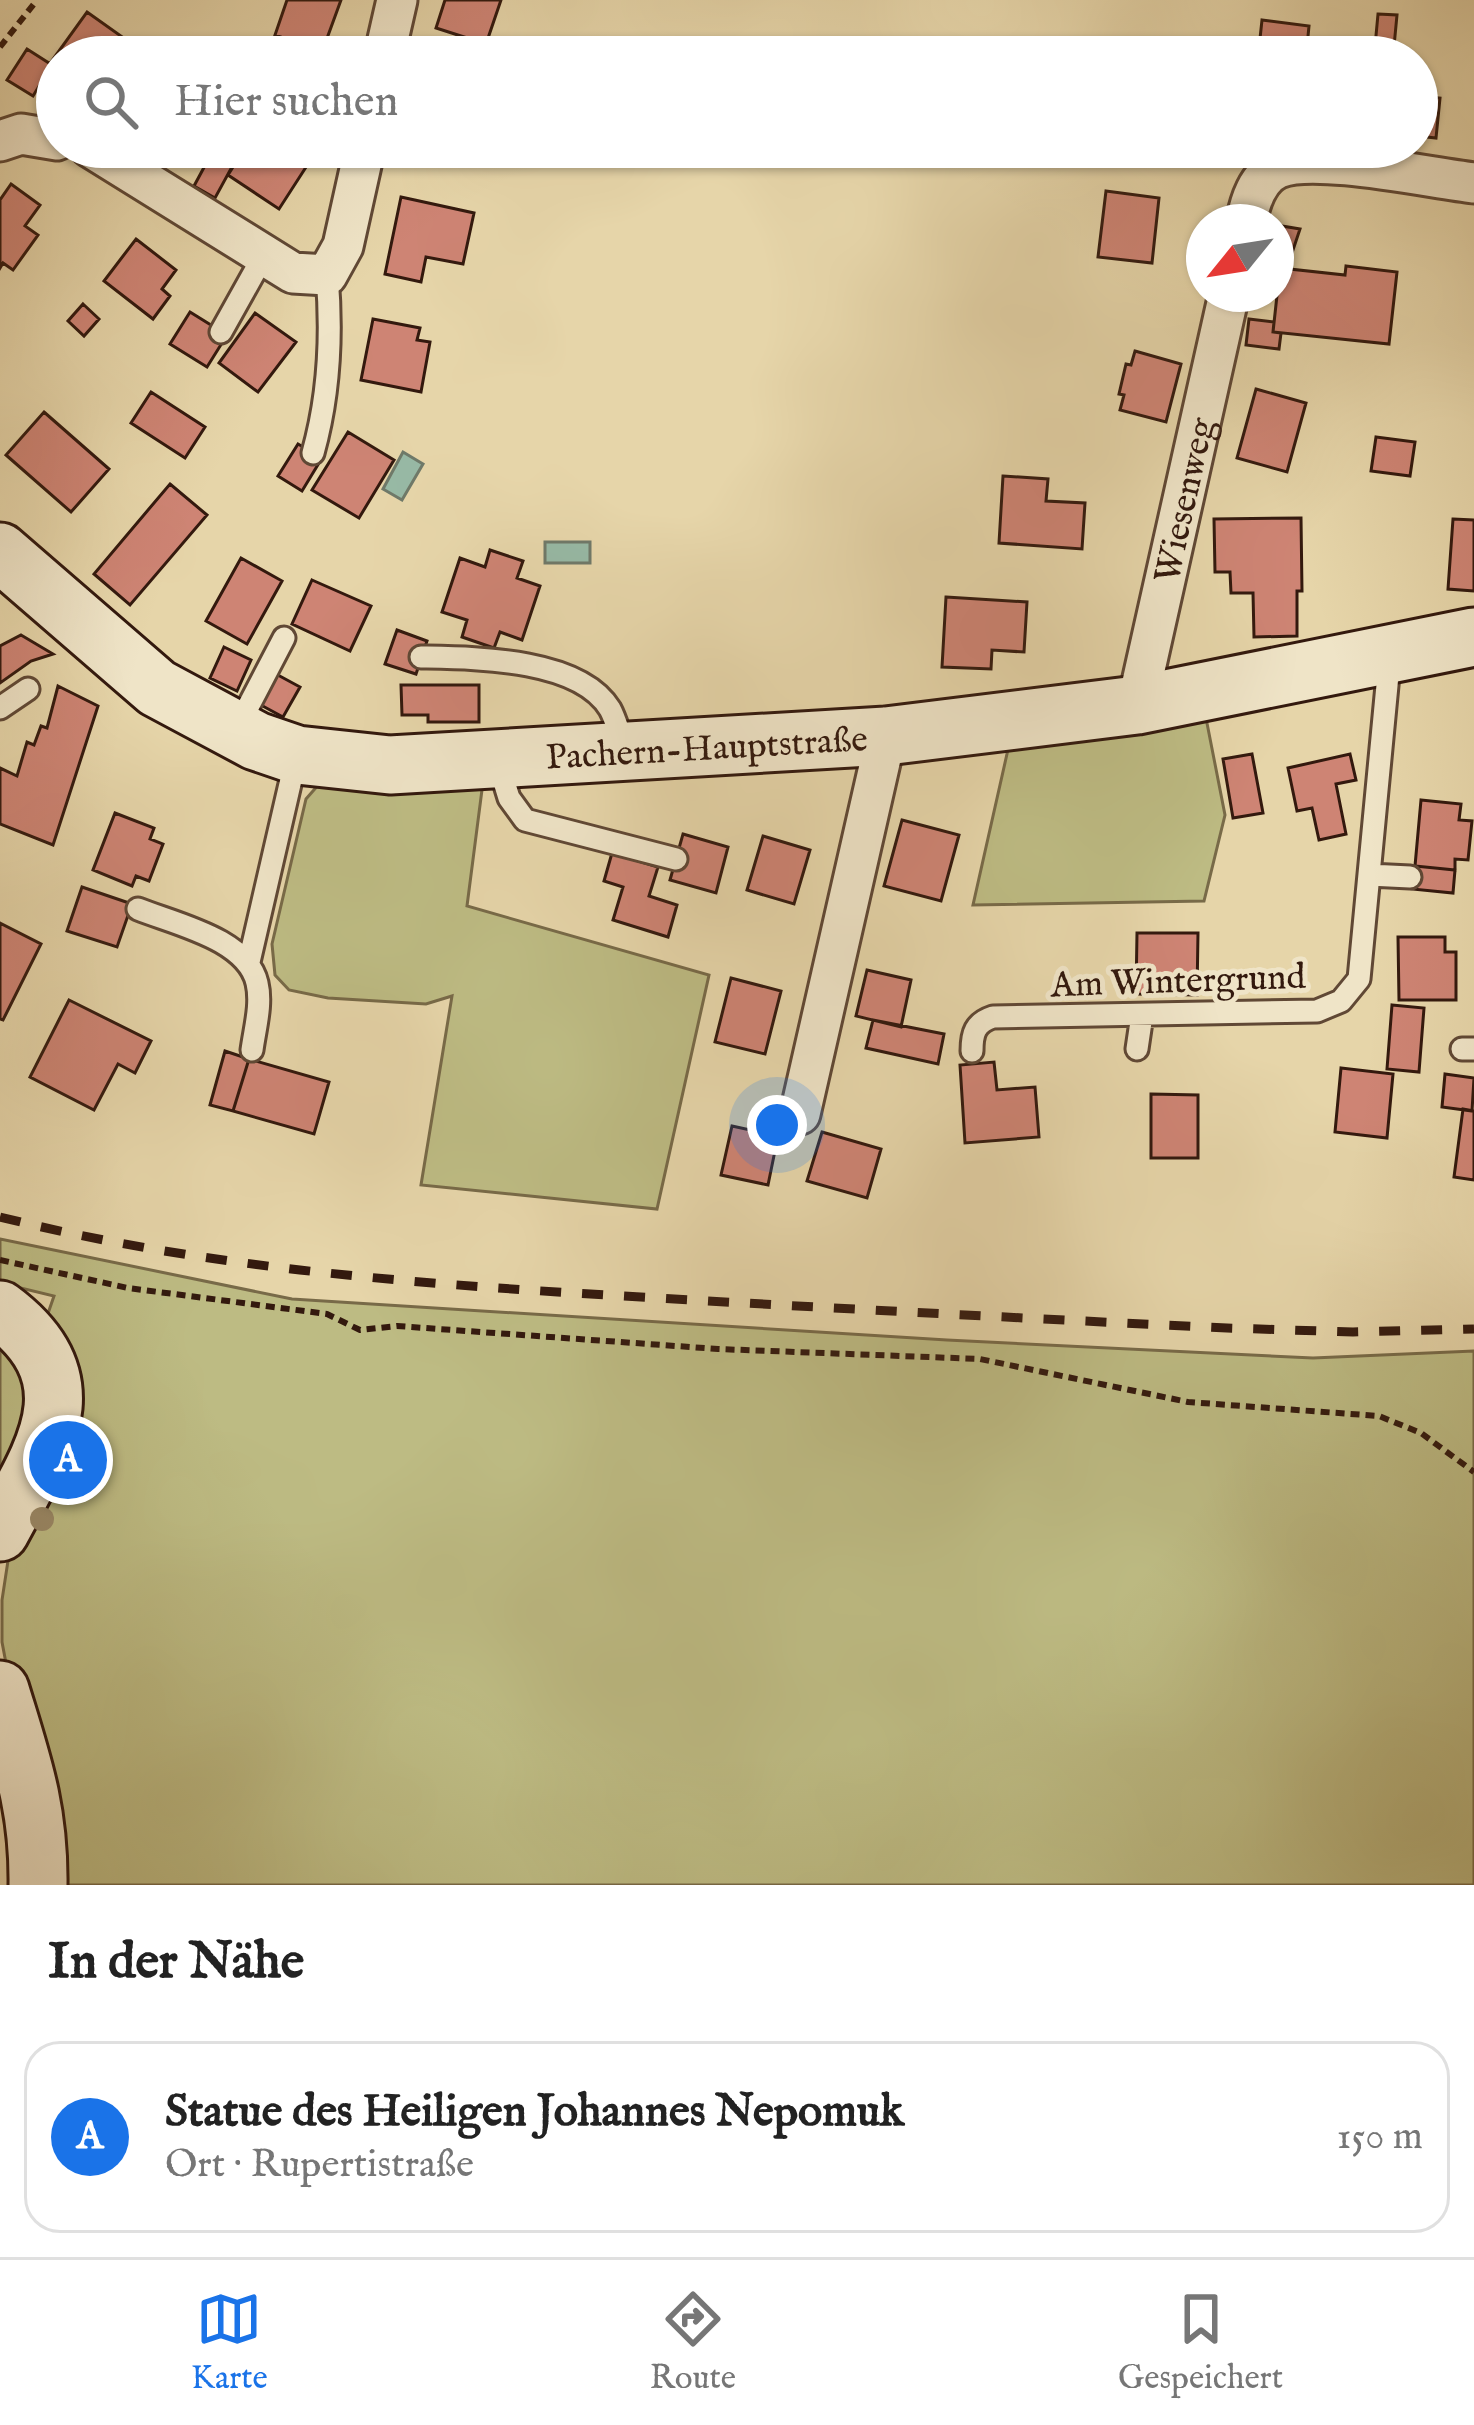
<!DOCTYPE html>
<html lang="de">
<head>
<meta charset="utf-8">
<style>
  body { margin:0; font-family:"IM FELL English",serif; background:#f2f2f2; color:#222 }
  .compass { position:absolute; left:1186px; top:204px; width:108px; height:108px; border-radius:50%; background:#fff; box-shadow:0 3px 9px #0004; rotate:240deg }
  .you { position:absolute; left:777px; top:1125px; width:42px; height:42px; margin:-30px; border:9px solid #fff; border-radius:50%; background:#1a73e8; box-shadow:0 0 0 18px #1a73e833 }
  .badge { display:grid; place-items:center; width:78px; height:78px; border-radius:50%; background:#1a73e8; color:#fff; font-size:39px; font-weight:700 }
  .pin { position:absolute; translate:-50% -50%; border:6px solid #fff; box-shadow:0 3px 12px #0006 }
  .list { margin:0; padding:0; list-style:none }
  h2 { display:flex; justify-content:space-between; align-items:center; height:156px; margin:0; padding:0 48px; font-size:51px }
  h2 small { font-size:39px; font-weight:400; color:#767676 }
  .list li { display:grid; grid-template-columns:78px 1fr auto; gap:36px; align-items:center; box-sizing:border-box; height:192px; margin:0 24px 24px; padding:0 24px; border:3px solid #e0e0e0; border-radius:36px }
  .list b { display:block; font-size:45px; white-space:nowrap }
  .list p { margin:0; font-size:39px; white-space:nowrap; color:#767676 }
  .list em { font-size:39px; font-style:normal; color:#767676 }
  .icon { flex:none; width:66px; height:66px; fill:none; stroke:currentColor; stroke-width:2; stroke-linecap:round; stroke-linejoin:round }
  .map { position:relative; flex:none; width:1474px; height:1885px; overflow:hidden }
  .search { position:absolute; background:#fff; box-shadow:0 3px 9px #0004; left:36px; right:36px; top:36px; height:132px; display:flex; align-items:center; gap:30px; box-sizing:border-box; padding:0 42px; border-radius:66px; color:#767676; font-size:45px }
  .sheet { height:372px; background:#fff }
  nav { display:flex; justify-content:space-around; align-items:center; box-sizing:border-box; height:168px; border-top:3px solid #e0e0e0; background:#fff; font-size:33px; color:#767676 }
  nav a { display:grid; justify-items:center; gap:6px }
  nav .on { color:#1a73e8 }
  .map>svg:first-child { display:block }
  .green { fill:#bdbb83; stroke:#786a48; stroke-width:3 }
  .water { fill:#97b9a5; stroke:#6f7969; stroke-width:3 }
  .building { fill:#ce8474; stroke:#33190e; stroke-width:3 }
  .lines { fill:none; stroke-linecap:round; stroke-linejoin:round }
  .service-casing { stroke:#604835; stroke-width:27 }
  .minor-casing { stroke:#604835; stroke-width:45 }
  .secondary-casing { stroke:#33190e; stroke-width:63 }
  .path { stroke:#33190e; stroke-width:6; stroke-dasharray:9 6; stroke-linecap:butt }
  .service { stroke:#efe4c7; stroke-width:21 }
  .minor { stroke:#efe4c7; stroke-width:39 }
  .secondary { stroke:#efe4c7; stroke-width:57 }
  .rail { stroke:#33190e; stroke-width:9; stroke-dasharray:21 21; stroke-linecap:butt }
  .tree { fill:#9a8967 }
  .labels { text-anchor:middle; stroke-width:10; stroke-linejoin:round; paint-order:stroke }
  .street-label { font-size:36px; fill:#33190e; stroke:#efe4c7 }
</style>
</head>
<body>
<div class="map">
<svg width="1474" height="1885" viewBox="0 0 1474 1885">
  <rect width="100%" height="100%" fill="#e6d5a9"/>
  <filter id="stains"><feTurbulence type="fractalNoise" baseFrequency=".00167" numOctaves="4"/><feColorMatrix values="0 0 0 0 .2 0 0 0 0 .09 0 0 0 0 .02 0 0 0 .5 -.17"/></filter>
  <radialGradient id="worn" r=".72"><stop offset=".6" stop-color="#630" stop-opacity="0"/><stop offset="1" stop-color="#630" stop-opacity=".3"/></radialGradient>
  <path class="green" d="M1205 713 1225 815 1204 901 973 905 1009 745Z
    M483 782 467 906 709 975 657 1209 421 1185 452 996 426 1004 328 998 289 990 275 975 272 944 306 799 320 783Z
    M0 1239 292 1299 947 1340 1313 1358 1474 1351V1885H48L2 1642V1600L44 1325 54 1296 0 1283Z
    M0 1337 35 1395 0 1491Z"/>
  <path class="water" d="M403 452 423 464 402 500 383 489Z
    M545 542H590V563H545Z"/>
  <path class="building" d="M287 0H341L322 52 275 35Z
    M445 0H501L486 44 436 28Z
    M87 12 135 46 127 57H57V67L51 62Z
    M1378 14 1397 15 1393 57H1374Z
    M1262 20 1309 26 1306 57H1258Z
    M27 49 52 65 33 96 7 80Z
    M1417 96 1440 98 1436 138 1417 136Z
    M215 147H225L239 154 215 198 194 186Z
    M254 147H281L308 164 279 209 228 175 243 151 249 155Z
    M429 147H477L473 161Z
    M11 184 40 205 25 226 38 235 13 270 3 263 0 268V200Z
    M1106 191 1159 198 1152 263 1098 257Z
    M401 197 474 213 463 264 426 257 421 282 385 274Z
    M1276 225 1300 229 1287 268 1276 267Z
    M136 239 176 270 162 289 170 296 153 319 104 281Z
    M1346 266 1397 272 1389 344 1273 332 1280 268 1345 275Z
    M83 304 99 319 84 336 68 321Z
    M190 312 227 335 207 367 170 344Z
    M255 313 296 342 258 392 219 363Z
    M373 319 420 328 417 340 430 342 421 392 361 380Z
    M1249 319 1274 322 1273 332 1281 333 1279 349 1246 345Z
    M1135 351 1181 364 1166 422 1120 410 1124 395 1119 394 1126 364 1131 365Z
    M1256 389 1306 403 1287 472 1237 458Z
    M151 392 205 427 185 458 131 423Z
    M44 412 109 469 71 512 6 455Z
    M348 432 394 460 359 518 312 490Z
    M1376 437 1415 442 1410 476 1371 471Z
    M298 444 322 458 302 491 278 476Z
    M1003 476 1048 479 1046 501 1085 503 1082 549 999 543Z
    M170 484 207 515 130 605 94 574Z
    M1301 518 1302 591H1297V636L1254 637 1253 593H1231L1230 572H1215L1214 519Z
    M1453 519 1474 520V591L1448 589Z
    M490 550 523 561 517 578 540 586 522 640 500 632 494 648 462 637 467 620 442 612 460 558 485 567Z
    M241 558 282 581 247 644 206 621Z
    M312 580 371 606 350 651 292 624Z
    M946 597 1027 602 1024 652 992 650 991 669 942 667Z
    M397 630 427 641 416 674 385 664Z
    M21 635 53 654 31 661 0 683V646Z
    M224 647 251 660 237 691 210 678Z
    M276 674 300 687 283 717 259 704Z
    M401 685H479V722H428V715H402Z
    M58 686 98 706 53 845 0 824V768L17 776 27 742 34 745 41 726 47 728Z
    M1252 754 1263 813 1233 818 1223 759Z
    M1350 754 1356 780 1336 784 1346 834 1319 840 1312 808 1297 811 1288 768Z
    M1421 800 1461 804 1459 820 1472 821 1468 860 1455 859V870L1415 866Z
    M115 813 154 828 150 839 163 844 149 881 136 876 132 886 93 870Z
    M902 820 959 835 941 901 884 886Z
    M683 834 728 847 716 893 670 880Z
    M763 836 810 850 794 904 747 890Z
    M612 853 658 867 649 896 677 905 668 937 613 920 623 887 604 881Z
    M1415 866 1455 870 1453 893 1412 889Z
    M82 887 132 904 117 947 67 931Z
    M0 923 41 944 3 1020 0 1019Z
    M1137 933H1198L1197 995 1136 994Z
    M1398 937H1445V952H1456V1000H1399Z
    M867 970 911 980 901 1027 856 1016Z
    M731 978 781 991 765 1054 715 1042Z
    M69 1000 151 1041 135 1073 118 1064 94 1110 30 1077Z
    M1392 1005 1424 1008 1419 1072 1387 1069Z
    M873 1020 944 1034 938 1064 866 1048Z
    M225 1051 249 1059 233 1111 210 1105Z
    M249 1059 329 1082 314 1134 233 1111Z
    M994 1062 997 1090 1035 1087 1039 1137 965 1143 960 1065Z
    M1341 1068 1393 1074 1387 1138 1335 1132Z
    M1445 1074 1474 1078 1472 1111 1442 1107Z
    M1151 1094 1198 1095V1158H1151Z
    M1463 1109 1474 1111V1180L1454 1177Z
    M732 1126 778 1136 768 1185 721 1175Z
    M822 1132 881 1149 867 1198 807 1181Z"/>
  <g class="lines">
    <defs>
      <path id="service" d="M221 332 264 255
        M313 453C329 396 332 334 327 275
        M421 657C475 658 579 658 610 709 616 720 619 734 624 745
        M0 708 28 689
        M237 728 284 638
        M498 762 509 798 525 820 676 859
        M1369 875 1410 877
        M138 909C175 924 247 939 257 983 262 1004 255 1028 252 1050
        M249 962 296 758
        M1137 1049 1142 1015
        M1462 1049H1474
        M972 1051C972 1033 975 1023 993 1017L1317 1011 1341 1001 1359 979 1390 654"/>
      <g id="minor">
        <path d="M384 57 397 0"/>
        <path d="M0 141 21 134 57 140"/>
        <path d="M90 147 293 273 327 275 343 246 365 147"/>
        <path d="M1246 222C1250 202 1257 177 1278 168 1316 153 1430 178 1474 183"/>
        <path id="s1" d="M1137 705 1229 294"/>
        <path d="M800 1114 886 736"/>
      </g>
      <g id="secondary">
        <path id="s2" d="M0 552 157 688 256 741 297 755 390 765 886 736 1137 705 1474 637"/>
        <path d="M0 1310C95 1380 43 1451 0 1532"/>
        <path d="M0 1690C22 1762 39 1808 38 1885"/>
      </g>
    </defs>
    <use href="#service" class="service-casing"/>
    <use href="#minor" class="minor-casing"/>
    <use href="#secondary" class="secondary-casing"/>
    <path class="path" d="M0 47 37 0
      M0 1260 128 1288 327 1314 360 1330 397 1326 718 1349 980 1359 1188 1402 1379 1416 1421 1433 1474 1472"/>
    <use href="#service" class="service"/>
    <use href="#minor" class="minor"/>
    <use href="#secondary" class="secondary"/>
    <path class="rail" d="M0 1217C216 1271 435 1285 656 1298 847 1309 1037 1319 1227 1328L1353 1332 1474 1329"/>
  </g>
  <circle class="tree" cx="42" cy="1519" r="12"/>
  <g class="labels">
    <g class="street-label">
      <text dy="13" stroke="none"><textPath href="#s1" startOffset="210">Wiesenweg</textPath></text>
      <text dy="13" stroke="none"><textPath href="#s2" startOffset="774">Pachern-Hauptstraße</textPath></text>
      <text transform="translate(1178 979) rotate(-2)" y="13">Am Wintergrund</text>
    </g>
  </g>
  <rect width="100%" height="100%" filter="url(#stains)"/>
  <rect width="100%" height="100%" fill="url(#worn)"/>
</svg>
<svg class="compass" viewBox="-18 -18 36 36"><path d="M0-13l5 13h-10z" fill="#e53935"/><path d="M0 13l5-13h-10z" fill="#767676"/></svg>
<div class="you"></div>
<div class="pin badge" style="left:68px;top:1460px">A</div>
<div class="search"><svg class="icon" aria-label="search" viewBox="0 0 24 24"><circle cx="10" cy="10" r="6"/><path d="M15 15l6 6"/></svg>Hier suchen</div>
</div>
<section class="sheet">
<h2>In der Nähe<small></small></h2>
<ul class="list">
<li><span class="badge">A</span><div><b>Statue des Heiligen Johannes Nepomuk</b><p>Ort · Rupertistraße</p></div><em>150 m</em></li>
</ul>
</section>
<nav>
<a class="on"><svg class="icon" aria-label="map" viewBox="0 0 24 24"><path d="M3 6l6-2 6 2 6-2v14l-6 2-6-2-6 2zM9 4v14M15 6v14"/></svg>Karte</a>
<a><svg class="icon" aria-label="directions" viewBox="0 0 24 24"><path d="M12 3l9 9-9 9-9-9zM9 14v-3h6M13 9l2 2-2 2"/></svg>Route</a>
<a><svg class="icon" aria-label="saved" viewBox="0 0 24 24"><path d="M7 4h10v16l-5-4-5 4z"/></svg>Gespeichert</a>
</nav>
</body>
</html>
